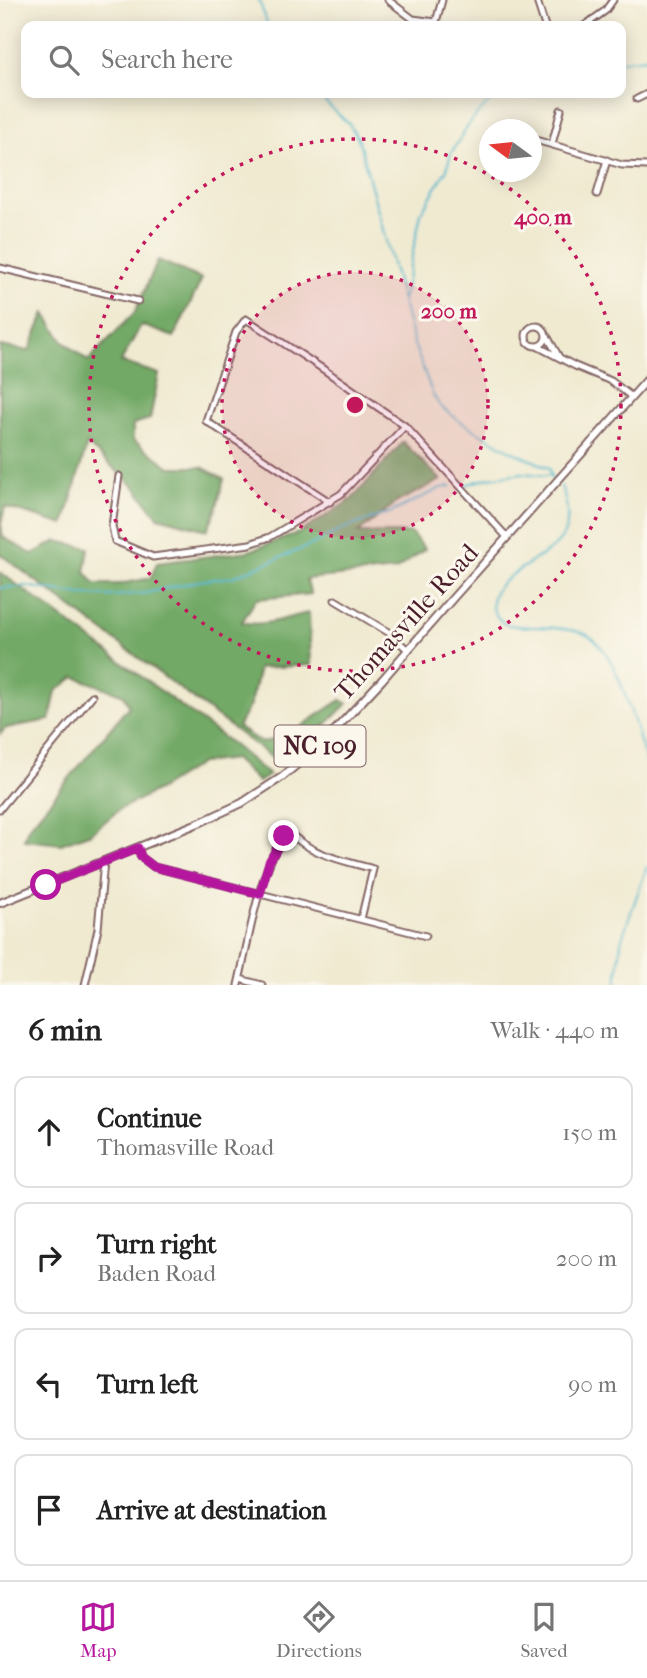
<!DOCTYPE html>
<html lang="en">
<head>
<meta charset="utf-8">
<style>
  body { margin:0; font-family:"IM FELL French Canon",serif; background:#f2f2f2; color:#222 }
  .compass { position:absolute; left:479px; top:119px; width:63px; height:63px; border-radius:50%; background:#fff; box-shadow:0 4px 18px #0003; rotate:285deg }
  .stop { position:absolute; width:21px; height:21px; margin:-16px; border:5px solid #b5179e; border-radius:50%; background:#fff }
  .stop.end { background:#b5179e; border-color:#fff; box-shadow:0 2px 7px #0008 }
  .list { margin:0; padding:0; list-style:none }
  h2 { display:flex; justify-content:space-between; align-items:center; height:91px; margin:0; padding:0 28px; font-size:30px }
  h2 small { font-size:23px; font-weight:400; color:#767676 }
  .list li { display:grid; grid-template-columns:46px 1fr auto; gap:21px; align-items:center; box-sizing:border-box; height:112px; margin:0 14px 14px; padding:0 14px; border:2px solid #e0e0e0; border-radius:14px }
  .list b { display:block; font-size:26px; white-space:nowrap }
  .list p { margin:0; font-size:23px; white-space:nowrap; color:#767676 }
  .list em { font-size:23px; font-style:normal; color:#767676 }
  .icon { flex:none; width:38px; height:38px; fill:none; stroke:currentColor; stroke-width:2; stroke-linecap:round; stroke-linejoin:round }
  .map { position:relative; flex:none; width:647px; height:985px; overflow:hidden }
  .search { position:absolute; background:#fff; box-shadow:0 4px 18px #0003; left:21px; right:21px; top:21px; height:77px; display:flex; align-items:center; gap:18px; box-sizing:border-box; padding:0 24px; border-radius:14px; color:#767676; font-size:26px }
  .sheet { height:595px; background:#fff }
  nav { display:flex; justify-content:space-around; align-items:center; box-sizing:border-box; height:98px; border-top:2px solid #e0e0e0; background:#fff; font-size:19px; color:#767676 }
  nav a { display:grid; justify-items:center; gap:4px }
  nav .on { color:#b5179e }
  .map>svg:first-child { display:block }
  .forest { fill:#72a966; stroke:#5e6448; stroke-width:2 }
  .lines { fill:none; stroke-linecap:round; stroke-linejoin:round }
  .stream { stroke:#4db5cc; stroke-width:2 }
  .minor-casing { stroke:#846665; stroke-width:9 }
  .major-casing { stroke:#846665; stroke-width:10 }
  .minor { stroke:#fff; stroke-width:5 }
  .major { stroke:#fff; stroke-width:6 }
  .route { stroke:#b5179e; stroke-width:9 }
  .ring { fill:none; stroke:#c2185b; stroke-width:3.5; stroke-dasharray:3.5 7 }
  .labels { text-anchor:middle; stroke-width:6; stroke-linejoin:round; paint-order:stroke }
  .shield { fill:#fbf7ec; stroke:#7f6065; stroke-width:2 }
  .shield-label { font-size:24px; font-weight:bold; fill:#4a1f2b }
  .street-label { font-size:26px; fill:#4a1f2b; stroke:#fbf7ec }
  .centre { fill:#c2185b; stroke:#fbf7ec; stroke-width:3.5 }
  .ring-label { font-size:21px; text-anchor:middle; font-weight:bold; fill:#c2185b; stroke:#fbf7ec; stroke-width:6; stroke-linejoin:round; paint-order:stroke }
</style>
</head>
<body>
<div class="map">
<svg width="647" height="985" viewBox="0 0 647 985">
  <rect width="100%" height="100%" fill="#fbf7ec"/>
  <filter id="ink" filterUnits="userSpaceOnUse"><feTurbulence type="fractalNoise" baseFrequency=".0143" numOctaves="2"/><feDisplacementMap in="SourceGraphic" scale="14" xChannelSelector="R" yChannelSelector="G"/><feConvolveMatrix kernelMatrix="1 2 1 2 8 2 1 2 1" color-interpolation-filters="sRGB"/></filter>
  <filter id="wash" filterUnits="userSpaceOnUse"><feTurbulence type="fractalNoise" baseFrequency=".00686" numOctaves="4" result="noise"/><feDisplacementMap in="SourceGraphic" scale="28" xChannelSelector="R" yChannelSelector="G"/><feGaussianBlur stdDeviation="1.57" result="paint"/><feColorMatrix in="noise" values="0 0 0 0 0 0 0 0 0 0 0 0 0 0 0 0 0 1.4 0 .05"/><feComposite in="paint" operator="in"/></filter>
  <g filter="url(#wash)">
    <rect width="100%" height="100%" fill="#f0ead1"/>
    <path class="forest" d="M158 260 202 279 174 337 141 325 121 362 159 374 150 419 133 424V440L170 467H202L224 479 216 510 207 530 158 517 135 487 87 444 64 525 5 507 1 524 3 537 32 554 57 541 89 548 85 572 95 584H120L151 578 157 563 249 551 299 533 352 499 403 442 441 480 397 502 358 533H411L425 549 396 570 306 579 311 594 256 599 242 622C264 628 286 617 309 613L311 665 259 668 250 705 238 727 261 743 288 735 341 700 347 704 283 766 0 554V346L29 351 45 313 63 341 88 361 135 312Z
      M0 572 231 743 269 775 258 782 234 759 201 763 158 790 120 809 91 833 61 844 24 840 28 828 129 706 124 695 75 677 56 691 50 720 6 728 0 734Z"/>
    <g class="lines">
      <path class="stream" d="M259 0 268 26
        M621 61 647 58
        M315 93 349 124 358 138 414 344 433 395 440 406 461 422 509 450 549 468 552 479
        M403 299 421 213 447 169 451 153 471 121 491 100 515 93
        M465 485 488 478 522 473 551 476
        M561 486C567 502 572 523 561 539 546 562 461 586 504 624 530 630 560 624 585 634 618 647 635 730 647 763
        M0 588 26 586 82 595 111 596 146 593 198 581 232 577 309 546 345 528 392 512 441 488 451 486
        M617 985 621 941 647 867"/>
    </g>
  </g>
  <g filter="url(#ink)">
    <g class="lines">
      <defs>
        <path id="minor" d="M388 0 413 19 436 22 442 0
          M537 1 545 26
          M584 26 605 11 613 0
          M637 99 647 94
          M532 139 622 165 647 166
          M552 144 561 110
          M597 194 607 160
          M0 268 138 301
          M526 336a10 10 0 1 1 20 0a10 10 0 1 1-20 0Z
          M547 336 559 357
          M537 346 575 366 611 381 632 397
          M119 476 112 526 115 541 153 557 250 544 270 537 341 494 405 426
          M330 502 206 421 236 332 246 319 320 367 405 426 507 537
          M335 600 388 632 408 650
          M0 809 92 696
          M138 848 141 857 154 867 426 936
          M240 979 262 985
          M85 985 98 929 104 861
          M238 985C251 932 257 875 287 830 310 855 342 860 373 869L361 919"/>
        <path id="major" d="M0 903 201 822 242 803 282 777 322 744 382 680 453 598 647 380"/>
      </defs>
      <use href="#minor" class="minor-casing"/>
      <use href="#major" class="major-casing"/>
      <use href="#minor" class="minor"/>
      <use href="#major" class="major"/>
    </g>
  </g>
  <g class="lines" filter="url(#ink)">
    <path class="route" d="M46 885 138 848 141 857 154 867 260 894 269 862 284 836"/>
  </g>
  <circle cx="355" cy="405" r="133" fill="#c2185b" fill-opacity=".12"/>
  <g class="ring">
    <circle cx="355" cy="405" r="133"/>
    <circle cx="355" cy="405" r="266"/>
  </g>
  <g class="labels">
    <rect class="shield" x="274.5" y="725.5" width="91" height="41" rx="5"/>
    <g class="shield-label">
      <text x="320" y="754">NC 109</text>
    </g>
    <g class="street-label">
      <text transform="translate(406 622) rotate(-48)" y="9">Thomasville Road</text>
    </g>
  </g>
  <circle cx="355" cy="405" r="10" class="centre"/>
  <g class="ring-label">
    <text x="543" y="224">400 m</text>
    <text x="449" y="318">200 m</text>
  </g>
</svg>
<svg class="compass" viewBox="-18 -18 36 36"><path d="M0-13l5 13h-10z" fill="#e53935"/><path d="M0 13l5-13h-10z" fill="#767676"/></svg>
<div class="stop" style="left:46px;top:885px"></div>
<div class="stop end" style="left:284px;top:836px"></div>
<div class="search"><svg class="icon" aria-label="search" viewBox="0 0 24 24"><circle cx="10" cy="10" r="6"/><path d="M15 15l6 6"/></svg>Search here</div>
</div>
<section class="sheet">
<h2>6 min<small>Walk · 440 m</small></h2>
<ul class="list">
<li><svg class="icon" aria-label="ahead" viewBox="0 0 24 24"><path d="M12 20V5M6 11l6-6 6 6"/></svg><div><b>Continue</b><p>Thomasville Road</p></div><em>150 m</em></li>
<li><svg class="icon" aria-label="right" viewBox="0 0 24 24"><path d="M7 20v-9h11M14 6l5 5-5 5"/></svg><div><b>Turn right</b><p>Baden Road</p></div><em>200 m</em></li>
<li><svg class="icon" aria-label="left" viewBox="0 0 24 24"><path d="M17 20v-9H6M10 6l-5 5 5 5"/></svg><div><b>Turn left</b></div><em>90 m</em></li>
<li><svg class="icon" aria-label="arrive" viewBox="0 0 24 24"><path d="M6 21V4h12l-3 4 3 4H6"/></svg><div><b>Arrive at destination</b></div></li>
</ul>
</section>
<nav>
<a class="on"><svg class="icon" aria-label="map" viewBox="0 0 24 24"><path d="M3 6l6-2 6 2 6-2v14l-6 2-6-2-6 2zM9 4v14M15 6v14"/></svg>Map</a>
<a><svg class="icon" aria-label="directions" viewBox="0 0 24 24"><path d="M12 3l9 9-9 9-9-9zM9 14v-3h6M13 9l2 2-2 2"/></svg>Directions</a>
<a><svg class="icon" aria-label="saved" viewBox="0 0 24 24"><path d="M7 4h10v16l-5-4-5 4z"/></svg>Saved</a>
</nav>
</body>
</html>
